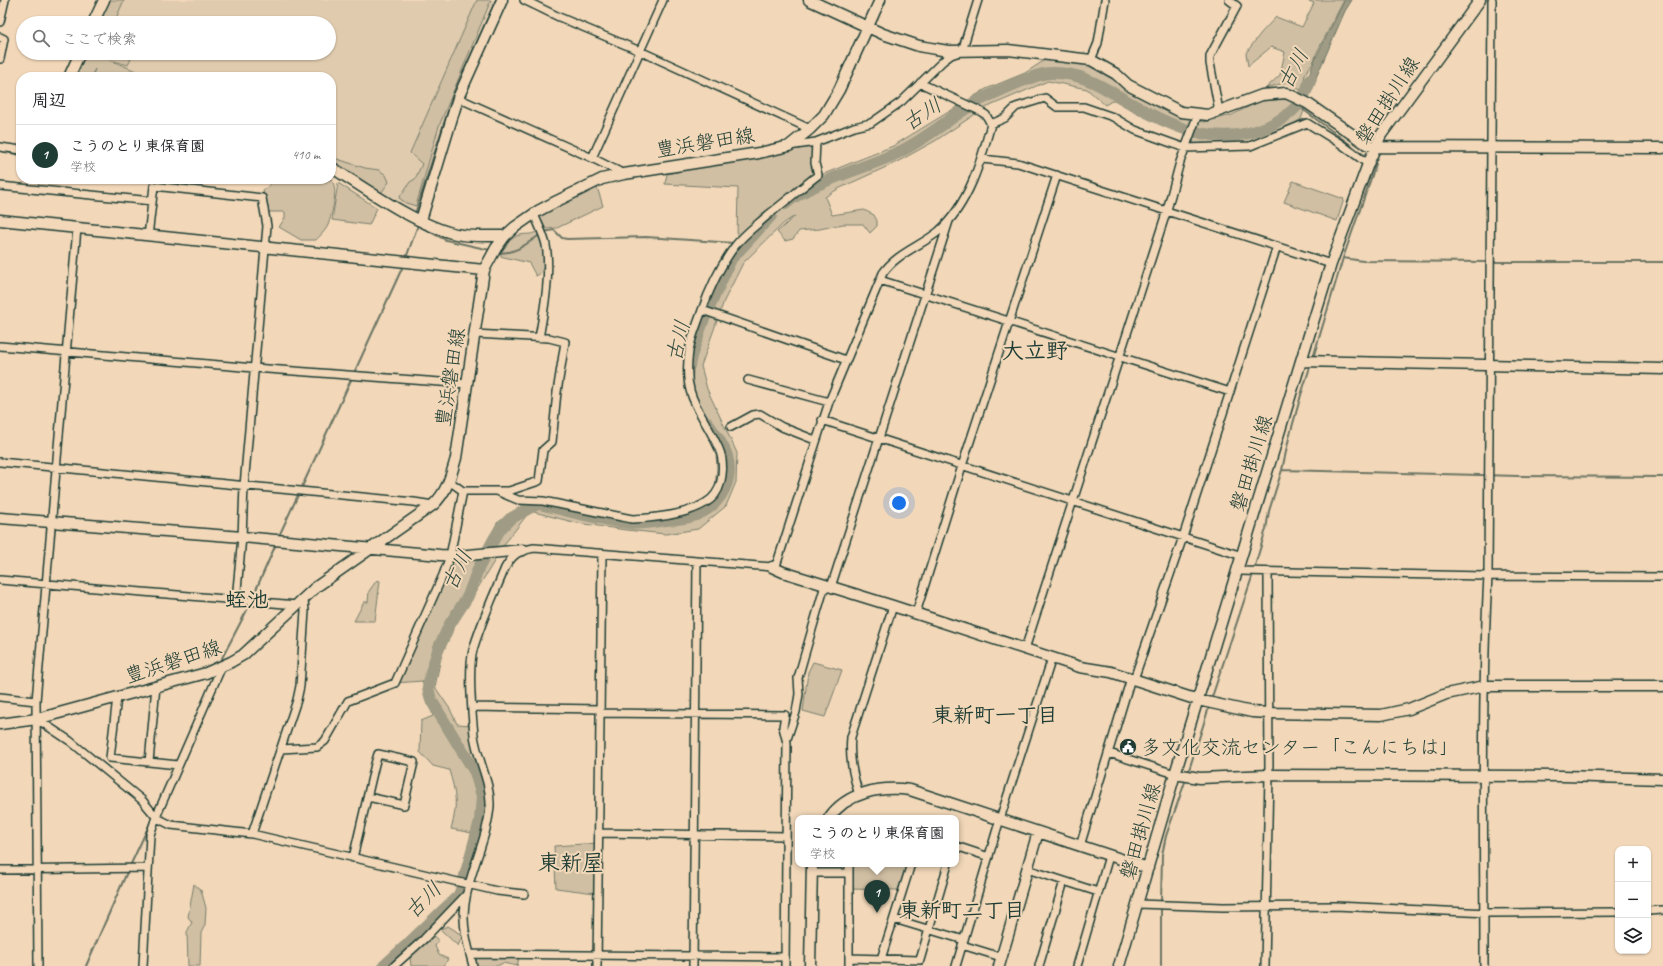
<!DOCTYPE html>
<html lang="ja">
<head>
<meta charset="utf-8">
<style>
  body { margin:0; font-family:Caveat,"Klee One",sans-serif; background:#f2f2f2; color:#202124 }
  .controls { position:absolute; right:12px; bottom:12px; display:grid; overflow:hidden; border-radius:8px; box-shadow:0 1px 3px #0004 }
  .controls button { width:36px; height:36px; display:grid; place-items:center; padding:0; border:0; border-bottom:1px solid #e0e0e0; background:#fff; color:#202124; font:20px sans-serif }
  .you { position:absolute; left:899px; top:503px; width:14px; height:14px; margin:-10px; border:3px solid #fff; border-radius:50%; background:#1a73e8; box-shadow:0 0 0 6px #1a73e833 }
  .badge { display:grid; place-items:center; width:26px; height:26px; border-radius:50%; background:#1f3d34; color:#fff; font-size:13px; font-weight:700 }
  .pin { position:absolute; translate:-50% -33px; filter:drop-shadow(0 1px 2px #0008) }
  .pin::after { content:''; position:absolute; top:21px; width:14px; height:12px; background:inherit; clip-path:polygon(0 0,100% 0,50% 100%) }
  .popup { position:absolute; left:795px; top:815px; width:164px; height:52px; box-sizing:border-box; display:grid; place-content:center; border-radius:8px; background:#fff; filter:drop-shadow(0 1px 3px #0005); font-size:13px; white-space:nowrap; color:#757577 }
  .popup b { font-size:15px; color:#202124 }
  .popup::after { content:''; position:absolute; left:50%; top:100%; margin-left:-8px; border:8px solid transparent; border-top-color:#fff }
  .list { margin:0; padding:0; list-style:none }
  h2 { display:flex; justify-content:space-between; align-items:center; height:52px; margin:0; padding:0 16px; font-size:17px }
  h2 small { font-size:13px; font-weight:400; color:#757577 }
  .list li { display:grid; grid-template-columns:26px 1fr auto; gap:12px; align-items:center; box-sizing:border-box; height:60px; padding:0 16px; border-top:1px solid #e0e0e0 }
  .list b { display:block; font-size:15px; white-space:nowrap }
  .list p { margin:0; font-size:13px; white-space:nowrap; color:#757577 }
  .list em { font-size:13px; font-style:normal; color:#757577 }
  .icon { flex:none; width:22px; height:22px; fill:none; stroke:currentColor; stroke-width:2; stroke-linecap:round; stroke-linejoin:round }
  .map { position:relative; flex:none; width:1663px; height:966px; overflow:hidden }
  .search { position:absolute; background:#fff; box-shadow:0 1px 3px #0004; left:16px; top:16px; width:320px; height:44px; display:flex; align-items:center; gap:10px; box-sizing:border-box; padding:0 14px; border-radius:22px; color:#757577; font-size:15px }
  .panel { position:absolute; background:#fff; box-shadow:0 1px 3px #0004; left:16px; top:72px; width:320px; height:112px; border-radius:16px }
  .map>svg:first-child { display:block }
  .built { fill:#e0cbae }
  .green { fill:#d0bfa3; stroke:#787e6c }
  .water { fill:#9f9b84; stroke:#6c7564 }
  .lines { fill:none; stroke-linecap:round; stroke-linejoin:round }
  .stream { stroke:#6c7564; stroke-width:2 }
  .river { stroke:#9f9b84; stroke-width:12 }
  .street-casing { stroke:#1f3d34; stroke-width:10 }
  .secondary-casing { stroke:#1f3d34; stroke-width:13 }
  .street { stroke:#f2d8b9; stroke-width:7 }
  .secondary { stroke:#f2d8b9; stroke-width:10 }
  .labels { text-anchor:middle; stroke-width:4; stroke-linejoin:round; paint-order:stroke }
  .street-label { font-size:20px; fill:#1f3d34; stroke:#f2d8b9 }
  .poi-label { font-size:20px; fill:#1f3d34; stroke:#f2d8b9; text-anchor:start }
  .water-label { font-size:21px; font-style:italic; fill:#324b40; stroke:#f2d8b9 }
  .neighbourhood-label { font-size:21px; font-weight:bold; fill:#1f3d34; stroke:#f2d8b9 }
  .quarter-label { font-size:22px; font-weight:bold; fill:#1f3d34; stroke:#f2d8b9 }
</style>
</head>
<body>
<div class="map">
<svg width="1663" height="966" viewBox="0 0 1663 966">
  <rect width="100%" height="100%" fill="#f2d8b9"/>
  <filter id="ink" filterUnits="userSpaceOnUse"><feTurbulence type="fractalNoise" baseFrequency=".025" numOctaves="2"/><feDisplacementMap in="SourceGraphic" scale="8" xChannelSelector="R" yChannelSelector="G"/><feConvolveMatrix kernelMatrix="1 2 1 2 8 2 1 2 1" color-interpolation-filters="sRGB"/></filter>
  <g filter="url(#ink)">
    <path class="built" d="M107 0H502L458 98 418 225 331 171V77H73L84 53H329V23H97Z"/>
    <path class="green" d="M107 0H124L114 23H97Z
      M477 0H491L439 126 416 206 406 203 399 198 410 182 415 179 422 164 410 153Z
      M1306 0H1344L1316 54 1315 59 1305 74 1302 91 1287 82 1266 88 1280 75 1285 52 1271 47 1248 66 1246 53 1261 33 1276 17 1302 27 1314 3Z
      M84 53H117L131 59 128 65 110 60 150 77H92L95 69 91 77H73Z
      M1051 56 1071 58 1104 70 1179 112 1204 122 1232 115 1260 101 1282 99 1294 101 1305 108 1301 119 1276 136 1252 144 1194 146 1193 136 1115 99 1105 105 1087 89 1048 81 983 109 935 141 897 162 838 189 825 197 832 215 864 210 874 215 877 221V226L870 233 863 224H843L820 229 799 231 793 239 785 241 777 232 795 216 784 223 743 263 724 301 701 366 707 389 737 453 736 482 726 506 698 529 666 534 626 530 577 523 530 511 506 542 454 627 441 657 435 687 450 709 457 724 471 725 489 808 469 885 458 882 472 833 451 829C458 805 456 794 449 770L433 766 420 752 421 721 433 716 422 681 395 683 450 556 481 554 497 523 529 501 632 519 695 507 714 496 717 468 715 441 692 391 694 347 717 276 744 236V243L755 226 796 192 737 237 738 188 665 184 667 174 816 142 814 178 893 146 986 89 1025 73Z
      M331 157 365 168 379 170 386 175 389 182 381 193 331 167Z
      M270 179H293L297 181 311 179 321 183 331 179C339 188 332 214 328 225 326 230 320 236 316 240H301L279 227 285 218V212H267L263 190 270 185Z
      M1293 181 1344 199 1337 221 1284 202Z
      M338 183 377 208 369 225 332 220Z
      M597 187 603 206 557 228 546 229 538 214 564 200Z
      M538 231 546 233C549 240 546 266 541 272 540 274 538 275 536 276L529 263 500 256C504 248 510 237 520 235 529 233 529 236 538 231Z
      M377 580 380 581 375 621H354L364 602H368L369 591Z
      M813 662 842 670 825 717 803 711 808 672Z
      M598 843 595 893 556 888 554 846Z
      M851 864H907L898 890 849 889Z
      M194 884 201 890 206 908 205 925 201 933 200 966H188L187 932 192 922 188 917Z
      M448 926 456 931 462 937 458 946 440 929Z
      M435 936 438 941 435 946 439 955 448 959 444 966H411L410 956Z
      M473 954H520L517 966 503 963 497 966H477Z"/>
    <path class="water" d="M1345 0H1352L1345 11 1308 96 1302 92 1315 59Z"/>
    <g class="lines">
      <path class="stream" d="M1297 105 1367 157
        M0 151 21 155
        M415 214 453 95 496 0
        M419 226 446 240 490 250
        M544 232 554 230 562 238 567 239 646 237 734 243
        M498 253C515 254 528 243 541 234
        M406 258 418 225
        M1343 258 1363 261 1488 262
        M1492 262H1663
        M1313 358 1343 258 1376 164 1372 161
        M1282 470 1519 476 1663 477
        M301 489 403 266
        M278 538 299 493
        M1254 569 1266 529 1269 511 1282 470 1289 438 1301 395 1311 364
        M222 658 247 610 276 544
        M1211 700 1253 574
        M1188 773 1209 707
        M130 866 152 819
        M1161 903 1162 855 1166 836 1186 779
        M1161 907V966
        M86 966 128 870"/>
      <path class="river" d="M785 204C813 181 864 169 897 153 927 139 950 117 978 101 992 94 1008 87 1022 81 1031 78 1041 73 1051 73 1077 72 1097 83 1118 96 1161 121 1206 147 1256 131 1272 126 1291 115 1301 101 1305 95 1308 86 1311 79
        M689 366 691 356 703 321 731 259 771 216
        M384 966 409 943 459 895 462 887 480 821 482 796 475 772 431 700 428 688 431 672 439 647 450 624 468 596 478 569 494 539 501 528 510 519 531 507 539 504C569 511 599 520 629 523 641 525 654 522 666 520 675 519 687 519 696 515 720 506 734 481 727 456 723 443 714 433 707 422"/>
      <defs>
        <path id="street" d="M524 0 559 17 640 51 810 129
          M0 22 5 0
          M0 37 4 39 0 59
          M1091 60 1098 43 1105 0
          M458 98 592 158 624 174
          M1219 111 1210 63V56L1237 6 1229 0
          M991 124 1005 118 1016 107 1045 98 1057 107H1084L1113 117 1135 130 1185 148 1250 146 1307 123 1341 144 1368 164
          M789 146 816 142 854 127 871 123 901 102 943 61 951 55 962 51 978 0
          M0 147 21 150
          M592 158 663 0
          M982 159 1018 163 1331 264
          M0 186 152 201
          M534 214C538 224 544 235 546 245 551 274 544 310 539 338
          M148 236 154 186 262 198 267 226 244 486 242 537 236 600
          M880 280 1230 392
          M702 310 846 360
          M0 346 254 368 467 384
          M748 380 829 402
          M822 420 1242 556
          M731 427 753 415 760 414 782 427 815 440
          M0 462 414 502 433 505
          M463 491H509L539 481 543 450 552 442 557 392 565 342 549 338 475 334
          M499 492 518 500 543 501 632 519C655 518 693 514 711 499 718 493 721 484 722 475 723 466 723 458 719 449 701 409 682 399 689 351 691 338 697 325 701 313 709 290 720 266 735 246 744 234 757 225 768 215 785 202 801 188 818 175L815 163 816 142
          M1238 571 1485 576 1663 577
          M0 580 297 605
          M831 587 949 221
          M916 613 962 466 1057 175
          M1025 649 1167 210 1180 162 1198 114
          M1134 679 1183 537 1277 246
          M0 697 36 701
          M117 697 110 758 178 765
          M472 707 600 709
          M600 713 785 715 783 727 787 743 785 966
          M37 719 70 741 142 800 157 818 171 825 252 834 497 891 524 894
          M787 739 796 712 799 694 798 678 804 657 825 585
          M281 749 317 747 325 741 348 701 395 683 443 575 450 556 463 491 449 481
          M1109 753 1175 774
          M149 762 156 686
          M859 795C853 775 849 758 851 737L893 606
          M598 833 786 836
          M252 834 297 700 300 686 305 611 304 599
          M956 846 989 857
          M1080 846 1131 678
          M353 858 375 764 378 754 414 762 404 805 368 797
          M849 864V966
          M1027 869 1098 892
          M0 870 148 868
          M811 873H849
          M1138 904 1223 907 1335 906 1489 913 1618 912
          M1648 911 1663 910
          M894 919 964 940
          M962 945 1001 957
          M470 954 785 957
          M849 958 920 960 948 864
          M881 959 911 864
          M38 966 36 701 77 228
          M143 966 150 835 156 817 222 666
          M394 966 424 939 466 895
          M473 966C469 950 464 935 464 918 464 880 487 844 490 806 491 782 477 759 474 735 472 716 468 668 473 650 481 622 494 595 505 568 513 554 518 551 534 548L772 567 777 563 829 402 883 273C897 253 921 246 939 231 969 204 981 161 991 124L986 115 978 110 920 83
          M597 966 602 554
          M693 966 697 562
          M956 966 1000 819 1052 658
          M1039 966 1064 881
          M1077 966 1109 856
          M1265 966 1269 775 1268 572
          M1484 966C1484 836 1481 706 1488 576L1492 0"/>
        <path id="secondary" d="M809 0 883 34 919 46 948 51 1008 50 1091 60 1116 74 1128 85 1181 112 1208 115 1262 95 1286 93 1307 103 1366 144 1375 147 1663 148
          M93 23 104 0
          M69 77 80 53
          M331 167C366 189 416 225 456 234 471 237 489 236 505 236
          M0 220 484 270
          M421 220 458 98 502 0
          M1301 361 1663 369
          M0 518 242 537 440 555 457 556 523 550
          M772 567 783 572 893 606 1080 667 1111 672 1198 700 1252 712 1269 713 1381 715 1409 709 1446 694 1485 686H1663
          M0 724 37 719 206 673 231 662 243 655 316 587 433 505C447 492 451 476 456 458L484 270 496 248 505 236 515 227 538 211 557 201 602 179 624 174 759 153 789 146 810 129 824 115 839 90 880 0
          M1175 774 1200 778 1269 775 1563 776 1663 779
          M829 818C847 792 881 786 910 790L1148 868
          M810 966 812 864
          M999 966 1038 832
          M1119 966 1175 774 1301 361 1331 264 1368 164 1381 135 1480 0"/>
      </defs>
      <use href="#street" class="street-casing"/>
      <use href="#secondary" class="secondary-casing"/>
      <use href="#street" class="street"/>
      <use href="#secondary" class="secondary"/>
    </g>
  </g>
  <defs>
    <symbol id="civic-disc" viewBox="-11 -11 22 22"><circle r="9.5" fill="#1f3d34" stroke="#f2d8b9"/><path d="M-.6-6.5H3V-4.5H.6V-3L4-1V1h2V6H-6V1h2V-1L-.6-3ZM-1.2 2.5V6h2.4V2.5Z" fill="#fff"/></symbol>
  </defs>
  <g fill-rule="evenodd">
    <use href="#civic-disc" x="1118" y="737" width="20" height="20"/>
  </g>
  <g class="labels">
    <g class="street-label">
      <text transform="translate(1387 100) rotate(-57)" y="7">磐田掛川線</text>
      <text transform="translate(705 142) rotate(-9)" y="7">豊浜磐田線</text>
      <text transform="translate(450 377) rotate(-81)" y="7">豊浜磐田線</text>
      <text transform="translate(1251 463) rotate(-73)" y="7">磐田掛川線</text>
      <text transform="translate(173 661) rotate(-18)" y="7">豊浜磐田線</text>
      <text transform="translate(1140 831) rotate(-74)" y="7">磐田掛川線</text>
    </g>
    <g class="poi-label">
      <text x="1141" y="754">多文化交流センター「こんにちは」</text>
    </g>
    <g class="water-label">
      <text transform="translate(1293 69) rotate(-62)" y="7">古川</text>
      <text transform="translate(922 114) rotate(-33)" y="7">古川</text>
      <text transform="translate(678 341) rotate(-76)" y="7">古川</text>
      <text transform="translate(457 570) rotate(-64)" y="7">古川</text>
      <text transform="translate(423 900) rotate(-45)" y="7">古川</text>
    </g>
    <g class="neighbourhood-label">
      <text x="995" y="722">東新町一丁目</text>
      <text x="962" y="917">東新町二丁目</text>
    </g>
    <g class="quarter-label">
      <text x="1035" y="358">大立野</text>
      <text x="247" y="607">蛭池</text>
      <text x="571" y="870">東新屋</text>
    </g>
  </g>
</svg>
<div class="controls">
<button>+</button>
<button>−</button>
<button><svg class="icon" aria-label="layers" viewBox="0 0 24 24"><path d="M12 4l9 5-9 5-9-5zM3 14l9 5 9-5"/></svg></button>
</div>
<div class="you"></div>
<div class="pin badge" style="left:877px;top:913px">1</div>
<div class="popup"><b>こうのとり東保育園</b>学校</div>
<div class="search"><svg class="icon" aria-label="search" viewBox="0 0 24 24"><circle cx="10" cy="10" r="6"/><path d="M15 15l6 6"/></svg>ここで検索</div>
<section class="panel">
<h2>周辺<small></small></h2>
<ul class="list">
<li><span class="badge">1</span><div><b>こうのとり東保育園</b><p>学校</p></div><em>410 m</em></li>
</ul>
</section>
</div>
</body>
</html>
